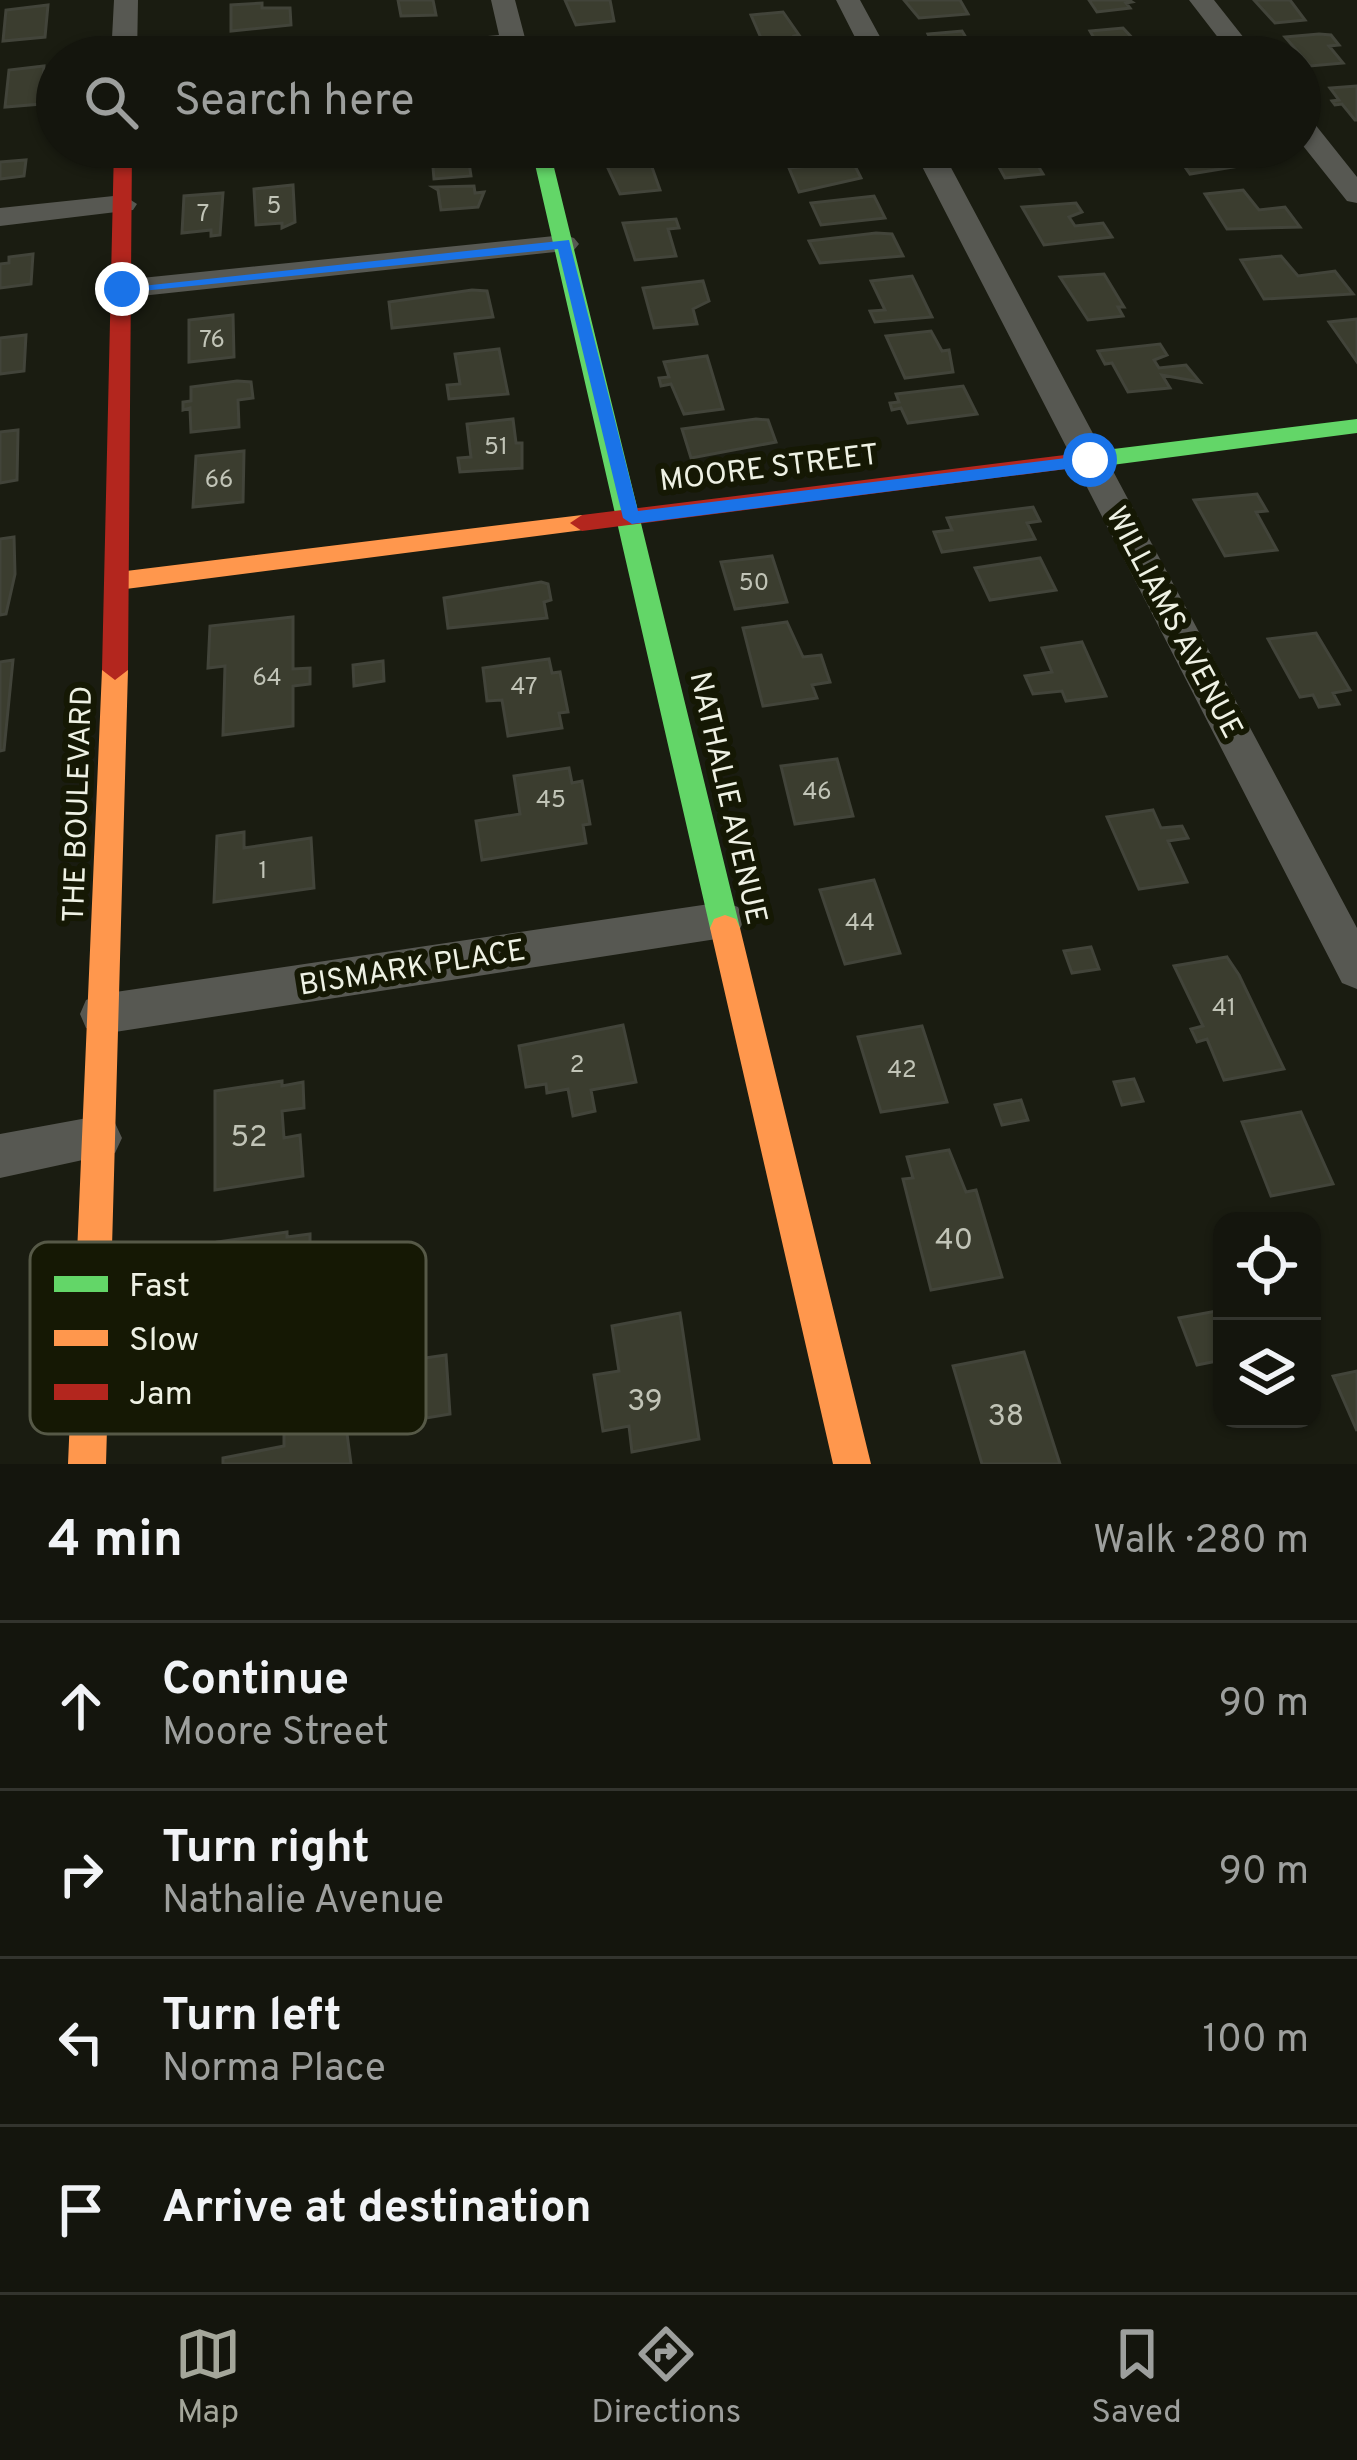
<!DOCTYPE html>
<html lang="en">
<head>
<meta charset="utf-8">
<style>
  body { margin:0; font-family:Overpass,sans-serif; background:#1d1e16; color:#f1f3f6 }
  .controls { position:absolute; right:36px; bottom:36px; display:grid; overflow:hidden; border-radius:24px; box-shadow:0 3px 9px #0004 }
  .controls button { width:108px; height:108px; display:grid; place-items:center; padding:0; border:0; border-bottom:3px solid #33342e; background:#14150d; color:#f1f3f6; font:60px sans-serif }
  .stop { position:absolute; width:36px; height:36px; margin:-27px; border:9px solid #1a73e8; border-radius:50%; background:#fff }
  .stop.end { background:#1a73e8; border-color:#fff; box-shadow:0 3px 12px #0008 }
  .list { margin:0; padding:0; list-style:none }
  h2 { display:flex; justify-content:space-between; align-items:center; height:156px; margin:0; padding:0 48px; font-size:51px }
  h2 small { font-size:39px; font-weight:400; color:#9d9f9d }
  .list li { display:grid; grid-template-columns:78px 1fr auto; gap:36px; align-items:center; box-sizing:border-box; height:168px; padding:0 48px; border-top:3px solid #33342e }
  .list b { display:block; font-size:45px; white-space:nowrap }
  .list p { margin:0; font-size:39px; white-space:nowrap; color:#9d9f9d }
  .list em { font-size:39px; font-style:normal; color:#9d9f9d }
  .icon { flex:none; width:66px; height:66px; fill:none; stroke:currentColor; stroke-width:2; stroke-linecap:round; stroke-linejoin:round }
  .map { position:relative; flex:none; width:1357px; height:1464px; overflow:hidden }
  .search { position:absolute; background:#14150d; box-shadow:0 3px 9px #0004; left:36px; right:36px; top:36px; height:132px; display:flex; align-items:center; gap:30px; box-sizing:border-box; padding:0 42px; border-radius:66px; color:#9d9f9d; font-size:45px }
  .sheet { height:828px; background:#14150d }
  nav { display:flex; justify-content:space-around; align-items:center; box-sizing:border-box; height:168px; border-top:3px solid #33342e; background:#14150d; font-size:33px; color:#9d9f9d }
  nav a { display:grid; justify-items:center; gap:6px }
  nav .on { color:#a4a69a }
  .map>svg:first-child { display:block }
  .building { fill:#3b3d2f; stroke:#42443a; stroke-width:3 }
  .lines { fill:none; stroke-linecap:round; stroke-linejoin:round }
  .street { fill:#575852; fill-rule:evenodd }
  .fast { fill:#63d668; fill-rule:evenodd }
  .slow { fill:#ff974d; fill-rule:evenodd }
  .jam { fill:#b3261e; fill-rule:evenodd }
  .route { fill:#1a73e8 }
  .labels { text-anchor:middle; stroke-width:12; stroke-linejoin:round; paint-order:stroke }
  .number-label { font-size:24px; fill:#c1c4b7 }
  .street-label { font-size:30px; fill:#eef1e4; stroke:#151804 }
  .near-number-label { font-size:30px; fill:#c1c4b7 }
  .key { fill:#151804; stroke:#565947; stroke-width:3 }
  .key-label { font-size:33px; fill:#eef1e4 }
</style>
</head>
<body>
<div class="map">
<svg width="1357" height="1464" viewBox="0 0 1357 1464">
  <rect width="100%" height="100%" fill="#1a1c11"/>
  <path class="building" d="M398 0H433L436 15 401 16Z
    M565 0H610L614 21 576 25Z
    M904 0H960L968 14 919 18Z
    M1089 0H1129L1132 2 1126 3 1130 8 1097 12Z
    M1254 0H1290L1305 20 1275 23Z
    M262 3V8H290L291 25 231 31V5Z
    M48 5 45 37 3 41 6 10Z
    M783 12 799 35 794 36 797 42 764 45 751 15Z
    M1123 28 1137 43 1158 40 1170 56 1105 57 1090 31Z
    M962 31 971 46 983 45 990 57H935L926 41 931 40 928 34Z
    M1319 34 1331 35 1339 45 1329 46 1343 63 1310 66 1285 37Z
    M604 42 608 55 619 57H573L570 44Z
    M44 66 41 104 5 107 9 70Z
    M1357 86V120H1355L1342 104 1335 105 1332 101 1339 100 1330 88Z
    M988 147H1050L1052 149 1032 156 1043 174 1005 178Z
    M1171 147H1239L1252 164 1190 174Z
    M467 150 471 176 434 179 432 155Z
    M647 153 660 190 620 194 606 164H612L609 157Z
    M26 160 24 176 0 179V162Z
    M853 162 861 178 799 192 789 168Z
    M293 185 295 222 282 228V223L256 225 254 189Z
    M474 186 475 193 484 192 478 207 441 210 438 190 433 187Z
    M1243 190 1259 210 1285 207 1300 227 1227 229 1205 194Z
    M223 193 220 235 211 236V230L182 233 184 196Z
    M874 196 885 218 821 225 811 203Z
    M1076 203 1082 212 1069 217 1075 226 1103 223 1112 237 1044 245 1022 207Z
    M676 219 679 228 668 229 676 256 635 260 623 223Z
    M876 233 892 234 903 256 820 263 809 241Z
    M33 254 31 284 0 288V264L9 263V257Z
    M1281 256 1298 276 1335 271 1353 294 1264 299 1241 260Z
    M1104 274 1124 307H1118L1123 316 1088 320 1060 277Z
    M912 276 932 317 875 322 870 311 885 310 871 281Z
    M703 281 709 301 693 309 697 324 654 328 643 288Z
    M472 290 487 291 493 317 392 328 389 302Z
    M233 315 234 357 189 362V320Z
    M1357 319V362L1329 322Z
    M931 331 942 351 949 350 953 372 905 378 886 336Z
    M26 335 24 371 0 374V338Z
    M1160 344 1167 355 1154 360 1159 368 1186 365 1200 382 1162 375 1170 388 1128 392 1112 363 1105 364 1098 351Z
    M499 349 508 394 449 399 447 385 460 384 455 354Z
    M707 356 723 409 684 414 671 384 661 386 659 378 669 377 664 362Z
    M237 381 251 382 253 398 238 400 239 427 191 432 190 408 183 410V402L191 401V387Z
    M963 386 977 414 908 423 901 408 892 410 890 403 899 402 896 394Z
    M513 419 516 443H522V468L460 472 458 458 471 457 467 424Z
    M756 419 768 420 776 442 691 458 682 429Z
    M18 430 17 480 0 483V432Z
    M244 451 243 502 193 507 196 456Z
    M1257 494 1267 511 1256 512 1277 550 1225 556 1194 500Z
    M1033 507 1040 521 1027 523 1035 539 942 552 934 532 952 530 947 518Z
    M14 537 15 574 6 614 0 615V539Z
    M772 556 787 602 735 609 721 562Z
    M1040 558 1056 590 990 600 975 568Z
    M541 582 548 584 551 600 544 602 547 618 448 628 444 598Z
    M293 617V669L310 668V684L293 686V726L223 735 225 666 208 668 210 626Z
    M787 622 803 657 821 655 830 682 812 685 817 698 763 706 743 628Z
    M1316 633 1350 690 1333 693 1339 704 1319 707 1313 695 1300 697 1268 639Z
    M1082 642 1106 696 1066 701 1062 691 1033 694 1025 676 1052 672 1042 648Z
    M549 659 552 673 560 672 568 712 559 713 562 728 508 736 502 700 487 701 483 668Z
    M13 660 4 750 0 751V662Z
    M383 661 384 681 354 686 353 665Z
    M837 759 853 816 795 824 781 766Z
    M569 768 572 783 582 781 590 824 583 825 586 843 482 860 476 821 520 814 514 776Z
    M1153 810 1161 828 1182 826 1188 838 1168 841 1187 882 1139 889 1107 817Z
    M244 832V848L311 838 314 888 214 902 217 836Z
    M874 880 900 953 845 964 820 890Z
    M1091 947 1099 969 1072 973 1064 951Z
    M1227 957 1239 975 1284 1069 1224 1080 1207 1039 1197 1042 1191 1029 1203 1026 1174 966Z
    M623 1025 636 1082 591 1090 595 1111 573 1116 568 1089 547 1093 546 1084 526 1087 519 1046Z
    M922 1026 947 1102 881 1112 858 1037Z
    M1134 1079 1143 1101 1122 1105 1114 1082Z
    M282 1081V1086L303 1082 304 1108 282 1111 284 1138 300 1135 303 1176 215 1190V1091Z
    M1021 1100 1028 1120 1002 1125 995 1105Z
    M1301 1112 1333 1184 1271 1196 1242 1122Z
    M949 1150 966 1192 976 1190 1002 1277 931 1290 903 1179 913 1178 907 1157Z
    M287 1232V1237L310 1234V1260L297 1262V1272H288V1346L213 1357 217 1242Z
    M1222 1310V1360L1197 1365 1179 1318Z
    M680 1313 699 1439 632 1452 629 1426 603 1431 594 1375 619 1371 612 1326Z
    M1024 1352 1060 1464H982L953 1366Z
    M446 1355 450 1414 414 1420 411 1360Z
    M1357 1371V1431L1333 1376Z
    M343 1403 351 1464H223V1458L284 1446V1414Z"/>
  <g class="lines">
    <path class="street" d="M114 0H138L137 57H111Z
      M491 0H515L530 57H504L502 50 329 57 342 49 499 35Z
      M836 0H860L891 57H865Z
      M1189 0H1214L1259 57H1233Z
      M1300 116 1310 118 1357 177V203L1347 201 1300 142Z
      M912 147H940L1357 928V989L1342 983Z
      M123 195 137 204 133 210 0 226V208Z
      M564 235 574 238 579 244 574 250 122 298 107 289 122 280Z
      M723 902 738 907 744 920 738 933 723 938 102 1034 86 1028 80 1014 86 1000 102 994Z
      M98 1116 115 1123 122 1138 115 1153 0 1178V1134Z"/>
    <path class="fast" d="M531 147H549L740 928 736 937 725 941 714 937 710 928Z
      M1357 419V433L1089 468 1077 460 1089 452Z"/>
    <path class="slow" d="M582 515 591 517 594 523 591 529 118 590 106 581 118 572Z
      M115 660 128 670 106 1464H68L102 670Z
      M725 915 736 919 740 928 871 1464H833L710 928 714 919Z"/>
    <path class="jam" d="M114 147H132L128 670 115 680 102 670Z
      M1089 452 1097 455 1101 460 1097 465 582 531 570 523 582 515Z"/>
  </g>
  <path class="route" d="M569 240 638 511 1090 455 1099 460 1090 466 632 524 623 518 558 249 122 293 114 289Z"/>
  <g class="labels">
    <g class="number-label">
      <text x="274" y="213">5</text>
      <text x="203" y="221">7</text>
      <text x="212" y="347">76</text>
      <text x="496" y="454">51</text>
      <text x="219" y="487">66</text>
      <text x="754" y="590">50</text>
      <text x="267" y="685">64</text>
      <text x="524" y="694">47</text>
      <text x="817" y="799">46</text>
      <text x="551" y="807">45</text>
      <text x="263" y="878">1</text>
      <text x="860" y="930">44</text>
      <text x="1224" y="1015">41</text>
      <text x="577" y="1072">2</text>
      <text x="902" y="1077">42</text>
    </g>
    <g class="street-label">
      <text transform="translate(769 467) rotate(-7)" y="10">MOORE STREET</text>
      <text transform="translate(1175 622) rotate(62)" y="10">WILLIAMS AVENUE</text>
      <text transform="translate(729 798) rotate(77)" y="10">NATHALIE AVENUE</text>
      <text transform="translate(77 804) rotate(-88)" y="10">THE BOULEVARD</text>
      <text transform="translate(412 967) rotate(-9)" y="10">BISMARK PLACE</text>
    </g>
    <g class="near-number-label">
      <text x="249" y="1146">52</text>
      <text x="954" y="1249">40</text>
      <text x="645" y="1410">39</text>
      <text x="1006" y="1425">38</text>
    </g>
  </g>
  <rect x="30" y="1242" width="396" height="192" rx="18" class="key"/>
  <rect x="54" y="1276" width="54" height="16" fill="#63d668"/>
  <rect x="54" y="1330" width="54" height="16" fill="#ff974d"/>
  <rect x="54" y="1384" width="54" height="16" fill="#b3261e"/>
  <g class="key-label">
    <text x="129" y="1296">Fast</text>
    <text x="129" y="1350">Slow</text>
    <text x="129" y="1404">Jam</text>
  </g>
</svg>
<div class="controls">
<button><svg class="icon" aria-label="locate" viewBox="0 0 24 24"><circle cx="12" cy="12" r="6"/><path d="M12 2v4M12 18v4M2 12h4M18 12h4"/></svg></button>
<button><svg class="icon" aria-label="layers" viewBox="0 0 24 24"><path d="M12 4l9 5-9 5-9-5zM3 14l9 5 9-5"/></svg></button>
</div>
<div class="stop" style="left:1090px;top:460px"></div>
<div class="stop end" style="left:122px;top:289px"></div>
<div class="search"><svg class="icon" aria-label="search" viewBox="0 0 24 24"><circle cx="10" cy="10" r="6"/><path d="M15 15l6 6"/></svg>Search here</div>
</div>
<section class="sheet">
<h2>4 min<small>Walk · 280 m</small></h2>
<ul class="list">
<li><svg class="icon" aria-label="ahead" viewBox="0 0 24 24"><path d="M12 20V5M6 11l6-6 6 6"/></svg><div><b>Continue</b><p>Moore Street</p></div><em>90 m</em></li>
<li><svg class="icon" aria-label="right" viewBox="0 0 24 24"><path d="M7 20v-9h11M14 6l5 5-5 5"/></svg><div><b>Turn right</b><p>Nathalie Avenue</p></div><em>90 m</em></li>
<li><svg class="icon" aria-label="left" viewBox="0 0 24 24"><path d="M17 20v-9H6M10 6l-5 5 5 5"/></svg><div><b>Turn left</b><p>Norma Place</p></div><em>100 m</em></li>
<li><svg class="icon" aria-label="arrive" viewBox="0 0 24 24"><path d="M6 21V4h12l-3 4 3 4H6"/></svg><div><b>Arrive at destination</b></div></li>
</ul>
</section>
<nav>
<a class="on"><svg class="icon" aria-label="map" viewBox="0 0 24 24"><path d="M3 6l6-2 6 2 6-2v14l-6 2-6-2-6 2zM9 4v14M15 6v14"/></svg>Map</a>
<a><svg class="icon" aria-label="directions" viewBox="0 0 24 24"><path d="M12 3l9 9-9 9-9-9zM9 14v-3h6M13 9l2 2-2 2"/></svg>Directions</a>
<a><svg class="icon" aria-label="saved" viewBox="0 0 24 24"><path d="M7 4h10v16l-5-4-5 4z"/></svg>Saved</a>
</nav>
</body>
</html>
